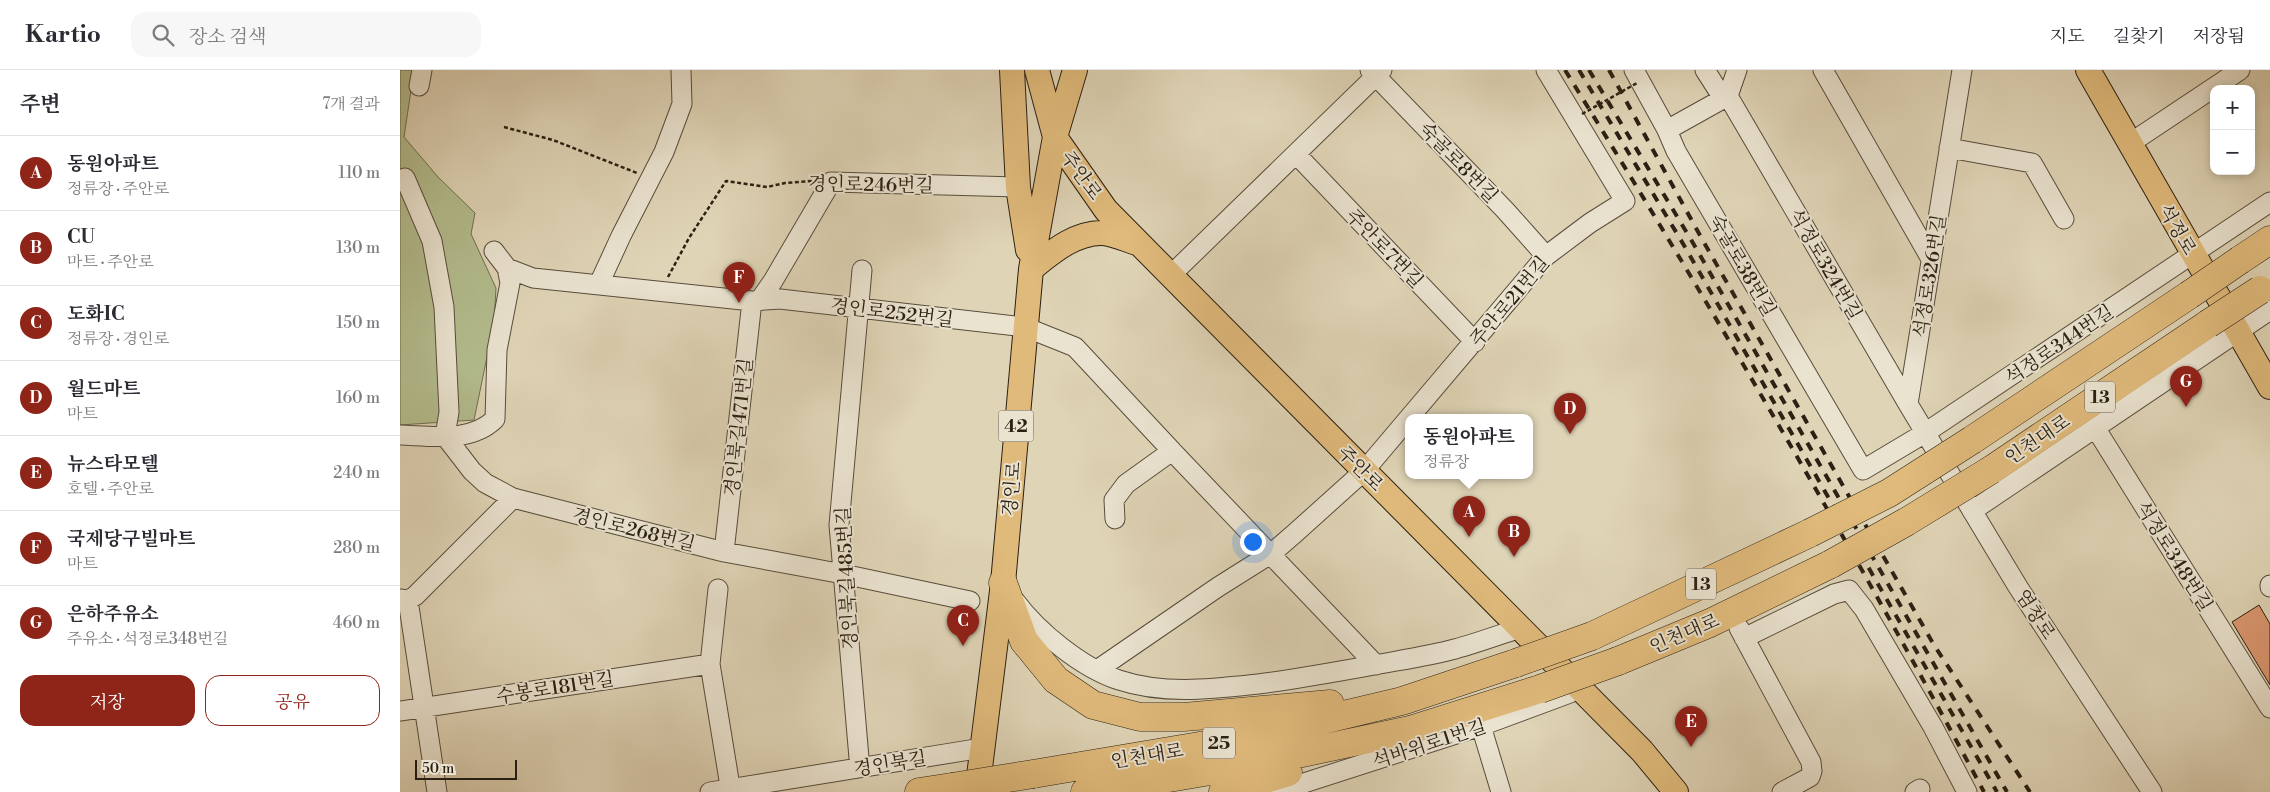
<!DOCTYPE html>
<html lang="ko">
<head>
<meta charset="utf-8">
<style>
  body { margin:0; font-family:"Libre Bodoni","Noto Serif KR",serif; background:#f7f7f7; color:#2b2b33 }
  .controls { position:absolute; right:15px; top:15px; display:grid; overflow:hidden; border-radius:10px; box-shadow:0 2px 8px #0003 }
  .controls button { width:45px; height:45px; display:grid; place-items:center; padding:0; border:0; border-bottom:1px solid #e1e1e2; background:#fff; color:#2b2b33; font:25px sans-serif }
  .scale { position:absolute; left:15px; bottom:12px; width:102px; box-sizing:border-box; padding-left:5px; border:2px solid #2b2013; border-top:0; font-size:14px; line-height:18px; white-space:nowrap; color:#2b2013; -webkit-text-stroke:4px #eae3d0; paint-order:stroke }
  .you { position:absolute; left:852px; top:471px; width:18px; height:18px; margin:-12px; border:4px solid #fff; border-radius:50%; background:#1a73e8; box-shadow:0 0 0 8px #1a73e833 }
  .badge { display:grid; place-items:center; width:32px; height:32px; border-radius:50%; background:#8f2418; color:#fff; font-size:16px; font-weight:700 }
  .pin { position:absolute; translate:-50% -41px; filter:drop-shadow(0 1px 2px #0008) }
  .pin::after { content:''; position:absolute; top:26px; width:18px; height:15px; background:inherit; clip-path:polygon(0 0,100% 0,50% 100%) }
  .popup { position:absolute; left:1005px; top:344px; width:128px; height:65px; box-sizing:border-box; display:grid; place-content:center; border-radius:10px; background:#fff; filter:drop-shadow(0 1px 4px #0005); font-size:16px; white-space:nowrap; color:#7c7c81 }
  .popup b { font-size:19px; color:#2b2b33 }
  .popup::after { content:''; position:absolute; left:50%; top:100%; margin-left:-10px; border:10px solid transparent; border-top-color:#fff }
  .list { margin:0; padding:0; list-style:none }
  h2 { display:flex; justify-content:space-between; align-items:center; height:65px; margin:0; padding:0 20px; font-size:21px }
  h2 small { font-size:16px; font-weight:400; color:#7c7c81 }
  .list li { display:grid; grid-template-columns:32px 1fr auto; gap:15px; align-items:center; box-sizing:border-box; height:75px; padding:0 20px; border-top:1px solid #e1e1e2 }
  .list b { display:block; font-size:19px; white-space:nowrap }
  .list p { margin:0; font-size:16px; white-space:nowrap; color:#7c7c81 }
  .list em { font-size:16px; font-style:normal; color:#7c7c81 }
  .actions { display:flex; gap:10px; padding:15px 20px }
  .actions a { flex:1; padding:11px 0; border:1px solid #8f2418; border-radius:15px; text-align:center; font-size:18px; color:#8f2418 }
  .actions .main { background:#8f2418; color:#fff }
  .icon { flex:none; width:28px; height:28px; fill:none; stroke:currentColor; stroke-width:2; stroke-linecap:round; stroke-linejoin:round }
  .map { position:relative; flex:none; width:1870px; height:722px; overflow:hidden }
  header { display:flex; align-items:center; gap:30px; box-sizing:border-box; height:70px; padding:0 25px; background:#fff; border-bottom:1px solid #e1e1e2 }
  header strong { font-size:24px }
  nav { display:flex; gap:28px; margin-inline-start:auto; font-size:18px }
  .search { width:350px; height:45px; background:#f7f7f7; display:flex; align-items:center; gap:12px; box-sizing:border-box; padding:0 18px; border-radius:15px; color:#7c7c81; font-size:19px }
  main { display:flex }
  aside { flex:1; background:#fff }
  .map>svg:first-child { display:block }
  .green { fill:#b3bc8d; stroke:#6f6e50 }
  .building { fill:#db9770; stroke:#2b2013 }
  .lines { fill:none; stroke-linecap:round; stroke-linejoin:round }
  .minor-casing { stroke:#584d3c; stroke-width:21 }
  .major-casing { stroke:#2b2013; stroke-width:26 }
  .highway-casing { stroke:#2b2013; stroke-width:29 }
  .path { stroke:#2b2013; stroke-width:2.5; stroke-dasharray:4 2.5; stroke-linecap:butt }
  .minor { stroke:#eae3d0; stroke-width:19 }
  .major { stroke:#e0ba7b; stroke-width:24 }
  .highway { stroke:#e0ba7b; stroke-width:28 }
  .rail { stroke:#2b2013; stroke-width:4; stroke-dasharray:9 9; stroke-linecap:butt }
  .highway-bridge-casing { stroke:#2b2013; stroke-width:29; stroke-linecap:butt }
  .path-bridge { stroke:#2b2013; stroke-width:2.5; stroke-dasharray:4 2.5; stroke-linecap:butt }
  .highway-bridge { stroke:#e0ba7b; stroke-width:28 }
  .labels { text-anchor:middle; stroke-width:4; stroke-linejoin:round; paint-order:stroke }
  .shield { fill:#eae3d0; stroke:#645a4c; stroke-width:1 }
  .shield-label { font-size:18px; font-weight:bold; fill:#2b2013 }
  .street-label { font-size:19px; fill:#2b2013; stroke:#eae3d0 }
</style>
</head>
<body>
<header>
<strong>Kartio</strong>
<div class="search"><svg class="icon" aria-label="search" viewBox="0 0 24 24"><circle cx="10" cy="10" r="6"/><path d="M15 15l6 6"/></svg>장소 검색</div>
<nav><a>지도</a><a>길찾기</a><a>저장됨</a></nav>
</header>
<main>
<aside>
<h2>주변<small>7개 결과</small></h2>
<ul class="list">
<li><span class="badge">A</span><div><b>동원아파트</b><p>정류장 · 주안로</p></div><em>110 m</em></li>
<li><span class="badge">B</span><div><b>CU</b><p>마트 · 주안로</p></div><em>130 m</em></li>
<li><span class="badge">C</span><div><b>도화IC</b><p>정류장 · 경인로</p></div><em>150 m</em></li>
<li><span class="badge">D</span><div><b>월드마트</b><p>마트</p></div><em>160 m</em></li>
<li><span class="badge">E</span><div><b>뉴스타모텔</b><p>호텔 · 주안로</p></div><em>240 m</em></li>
<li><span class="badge">F</span><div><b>국제당구빌마트</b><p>마트</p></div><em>280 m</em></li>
<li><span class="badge">G</span><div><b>은하주유소</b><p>주유소 · 석정로348번길</p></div><em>460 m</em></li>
</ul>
<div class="actions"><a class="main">저장</a><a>공유</a></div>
</aside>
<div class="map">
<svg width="1870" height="722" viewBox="0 0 1870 722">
  <rect width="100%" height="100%" fill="#dfd4b6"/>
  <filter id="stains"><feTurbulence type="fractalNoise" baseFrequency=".004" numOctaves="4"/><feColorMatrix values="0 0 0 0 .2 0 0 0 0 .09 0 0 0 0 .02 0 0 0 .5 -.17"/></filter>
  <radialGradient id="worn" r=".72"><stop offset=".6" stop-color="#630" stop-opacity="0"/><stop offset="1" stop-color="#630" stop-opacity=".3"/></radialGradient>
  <path class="green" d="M0 0H14L4 67 38 107 75 143 71 164 96 218 94 253 74 350 0 355Z"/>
  <path class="building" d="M1859 535 1870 554V615L1832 552Z"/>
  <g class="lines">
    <defs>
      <path id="minor" d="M970 0 1105 140 1146 186
        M1234 0 1267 60 1276 81 1463 400 1525 363 1870 132
        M1305 0 1319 22 1328 26 1508 334 1618 517 1752 722
        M1423 0 1531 189
        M19 16 22 0
        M1267 60 1328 26 1337 0
        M1729 74 1840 0
        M1549 78 1632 93 1664 149
        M896 84 1075 272
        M5 108 32 171 44 237 49 342 45 366
        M107 198 133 208 352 231 380 229 625 257 675 277 772 381
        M771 205 982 0
        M199 214 221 166 264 82 282 34 281 0
        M359 231 373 211 431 112 618 117
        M1508 334 1562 0
        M1696 359 1870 638
        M0 365C31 366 71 373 95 349L97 280 110 213 107 198 94 181
        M45 366 72 401 85 413 113 428 324 482 443 504 570 531
        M1572 441 1870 240
        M715 449 714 430 726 414 772 381 976 595
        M324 482 352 231
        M1870 515V517
        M318 519 310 594 329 710
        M0 529 8 530 15 526 113 428
        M8 530 37 722
        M615 531C638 562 682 598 719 610 764 625 812 619 858 614 897 609 935 602 974 595 1001 590 1029 586 1055 579 1077 573 1099 565 1120 558
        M1339 558 1411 692 1412 701 1410 707 1382 722
        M1344 568 1434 524 1449 520 1464 539 1533 657 1567 722
        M697 600 818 517 872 483 894 464 964 401 1146 186 1190 153 1225 131 1146 0
        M0 641 310 594
        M1081 656 1101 722
        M459 688 439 455 462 200
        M310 722 582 678
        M876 722 1081 656 1170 623
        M1515 722 1520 719"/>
      <path id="major" d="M612 0 618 117 628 180
        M1688 0 1870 317
        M655 67 706 140 1242 681 1276 722
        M655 67 675 0
        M631 199C651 183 675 162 703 163 714 164 727 170 737 173
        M577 722 603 513 631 199 655 67 637 0"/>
      <path id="highway" d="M1840 190 1870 170
        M1572 370 1789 225
        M1591 400 1808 254
        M603 513 624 571 656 610 693 635 740 647H784L930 634
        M1192 566 1410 463
        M1218 591 1310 553 1431 494
        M633 704 847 668 1002 631 1116 593
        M519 722 552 717
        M685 722 846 695 1010 660 1140 619
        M823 722 888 702"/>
    </defs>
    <use href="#minor" class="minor-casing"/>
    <use href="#major" class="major-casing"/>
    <use href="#highway" class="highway-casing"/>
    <path class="path" d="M104 57 153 70 237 103
      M268 207 289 168 326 111 367 117 385 113 412 111"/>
    <use href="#minor" class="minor"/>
    <use href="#major" class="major"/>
    <use href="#highway" class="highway"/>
    <path class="rail" d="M1165 0C1311 236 1453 477 1584 722
      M1179 0 1285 177 1597 722
      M1189 0 1293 173 1607 722
      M1209 0 1302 169 1534 575 1630 722"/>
    <defs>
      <path id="highway-bridge" d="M1789 225 1840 190
        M1808 254 1860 220
        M1410 463 1489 423 1572 370
        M1431 494 1506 452 1591 400
        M1116 593 1192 566
        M1140 619 1218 591
        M552 717 633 704"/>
    </defs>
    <use href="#highway-bridge" class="highway-bridge-casing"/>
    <path class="path-bridge" d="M1182 44 1237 13"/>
    <use href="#highway-bridge" class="highway-bridge"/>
  </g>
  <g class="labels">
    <g class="shield">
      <rect x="1685" y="311.5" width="30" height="31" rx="4"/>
      <rect x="598.5" y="340.5" width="35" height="31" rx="4"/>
      <rect x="1286" y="498.5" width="30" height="31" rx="4"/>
      <rect x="803" y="657.5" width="32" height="31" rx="4"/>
    </g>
    <g class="shield-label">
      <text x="1700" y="333">13</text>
      <text x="616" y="362">42</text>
      <text x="1301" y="520">13</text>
      <text x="819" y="679">25</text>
    </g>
    <g class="street-label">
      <text transform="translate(1059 92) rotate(46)" y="7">숙골로8번길</text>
      <text transform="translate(682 105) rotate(54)" y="7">주안로</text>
      <text transform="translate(471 114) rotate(1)" y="7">경인로246번길</text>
      <text transform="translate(1778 159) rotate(60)" y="7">석정로</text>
      <text transform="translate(985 178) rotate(46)" y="7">주안로7번길</text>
      <text transform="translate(1426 194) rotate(60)" y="7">석정로324번길</text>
      <text transform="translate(1343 195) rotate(60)" y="7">숙골로38번길</text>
      <text transform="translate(1529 206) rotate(-81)" y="7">석정로326번길</text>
      <text transform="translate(1109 231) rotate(-50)" y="7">주안로21번길</text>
      <text transform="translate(492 242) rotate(7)" y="7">경인로252번길</text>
      <text transform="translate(1659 274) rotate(-34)" y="7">석정로344번길</text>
      <text transform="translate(338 357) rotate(-84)" y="7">경인북길471번길</text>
      <text transform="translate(1637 369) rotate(-34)" y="7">인천대로</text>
      <text transform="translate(961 398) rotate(45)" y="7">주안로</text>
      <text transform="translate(611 419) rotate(-85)" y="7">경인로</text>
      <text transform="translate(234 459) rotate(14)" y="7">경인로268번길</text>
      <text transform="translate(1775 486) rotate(58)" y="7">석정로348번길</text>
      <text transform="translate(446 508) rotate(-93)" y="7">경인북길485번길</text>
      <text transform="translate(1636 544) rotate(57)" y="7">염창로</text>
      <text transform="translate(1284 563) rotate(-23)" y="7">인천대로</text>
      <text transform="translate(155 617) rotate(-9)" y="7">수봉로181번길</text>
      <text transform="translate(1029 673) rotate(-18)" y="7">석바위로1번길</text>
      <text transform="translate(747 685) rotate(-9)" y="7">인천대로</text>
      <text transform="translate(490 693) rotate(-9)" y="7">경인북길</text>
    </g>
  </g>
  <rect width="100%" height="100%" filter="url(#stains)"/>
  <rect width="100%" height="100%" fill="url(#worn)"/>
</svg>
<div class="controls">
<button>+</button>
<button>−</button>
</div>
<div class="scale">50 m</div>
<div class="you"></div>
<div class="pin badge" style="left:1069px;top:467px">A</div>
<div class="popup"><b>동원아파트</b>정류장</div>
<div class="pin badge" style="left:1114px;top:487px">B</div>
<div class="pin badge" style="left:563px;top:576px">C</div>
<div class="pin badge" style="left:1170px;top:364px">D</div>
<div class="pin badge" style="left:1291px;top:677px">E</div>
<div class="pin badge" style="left:339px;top:233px">F</div>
<div class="pin badge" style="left:1786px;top:337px">G</div>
</div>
</main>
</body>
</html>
